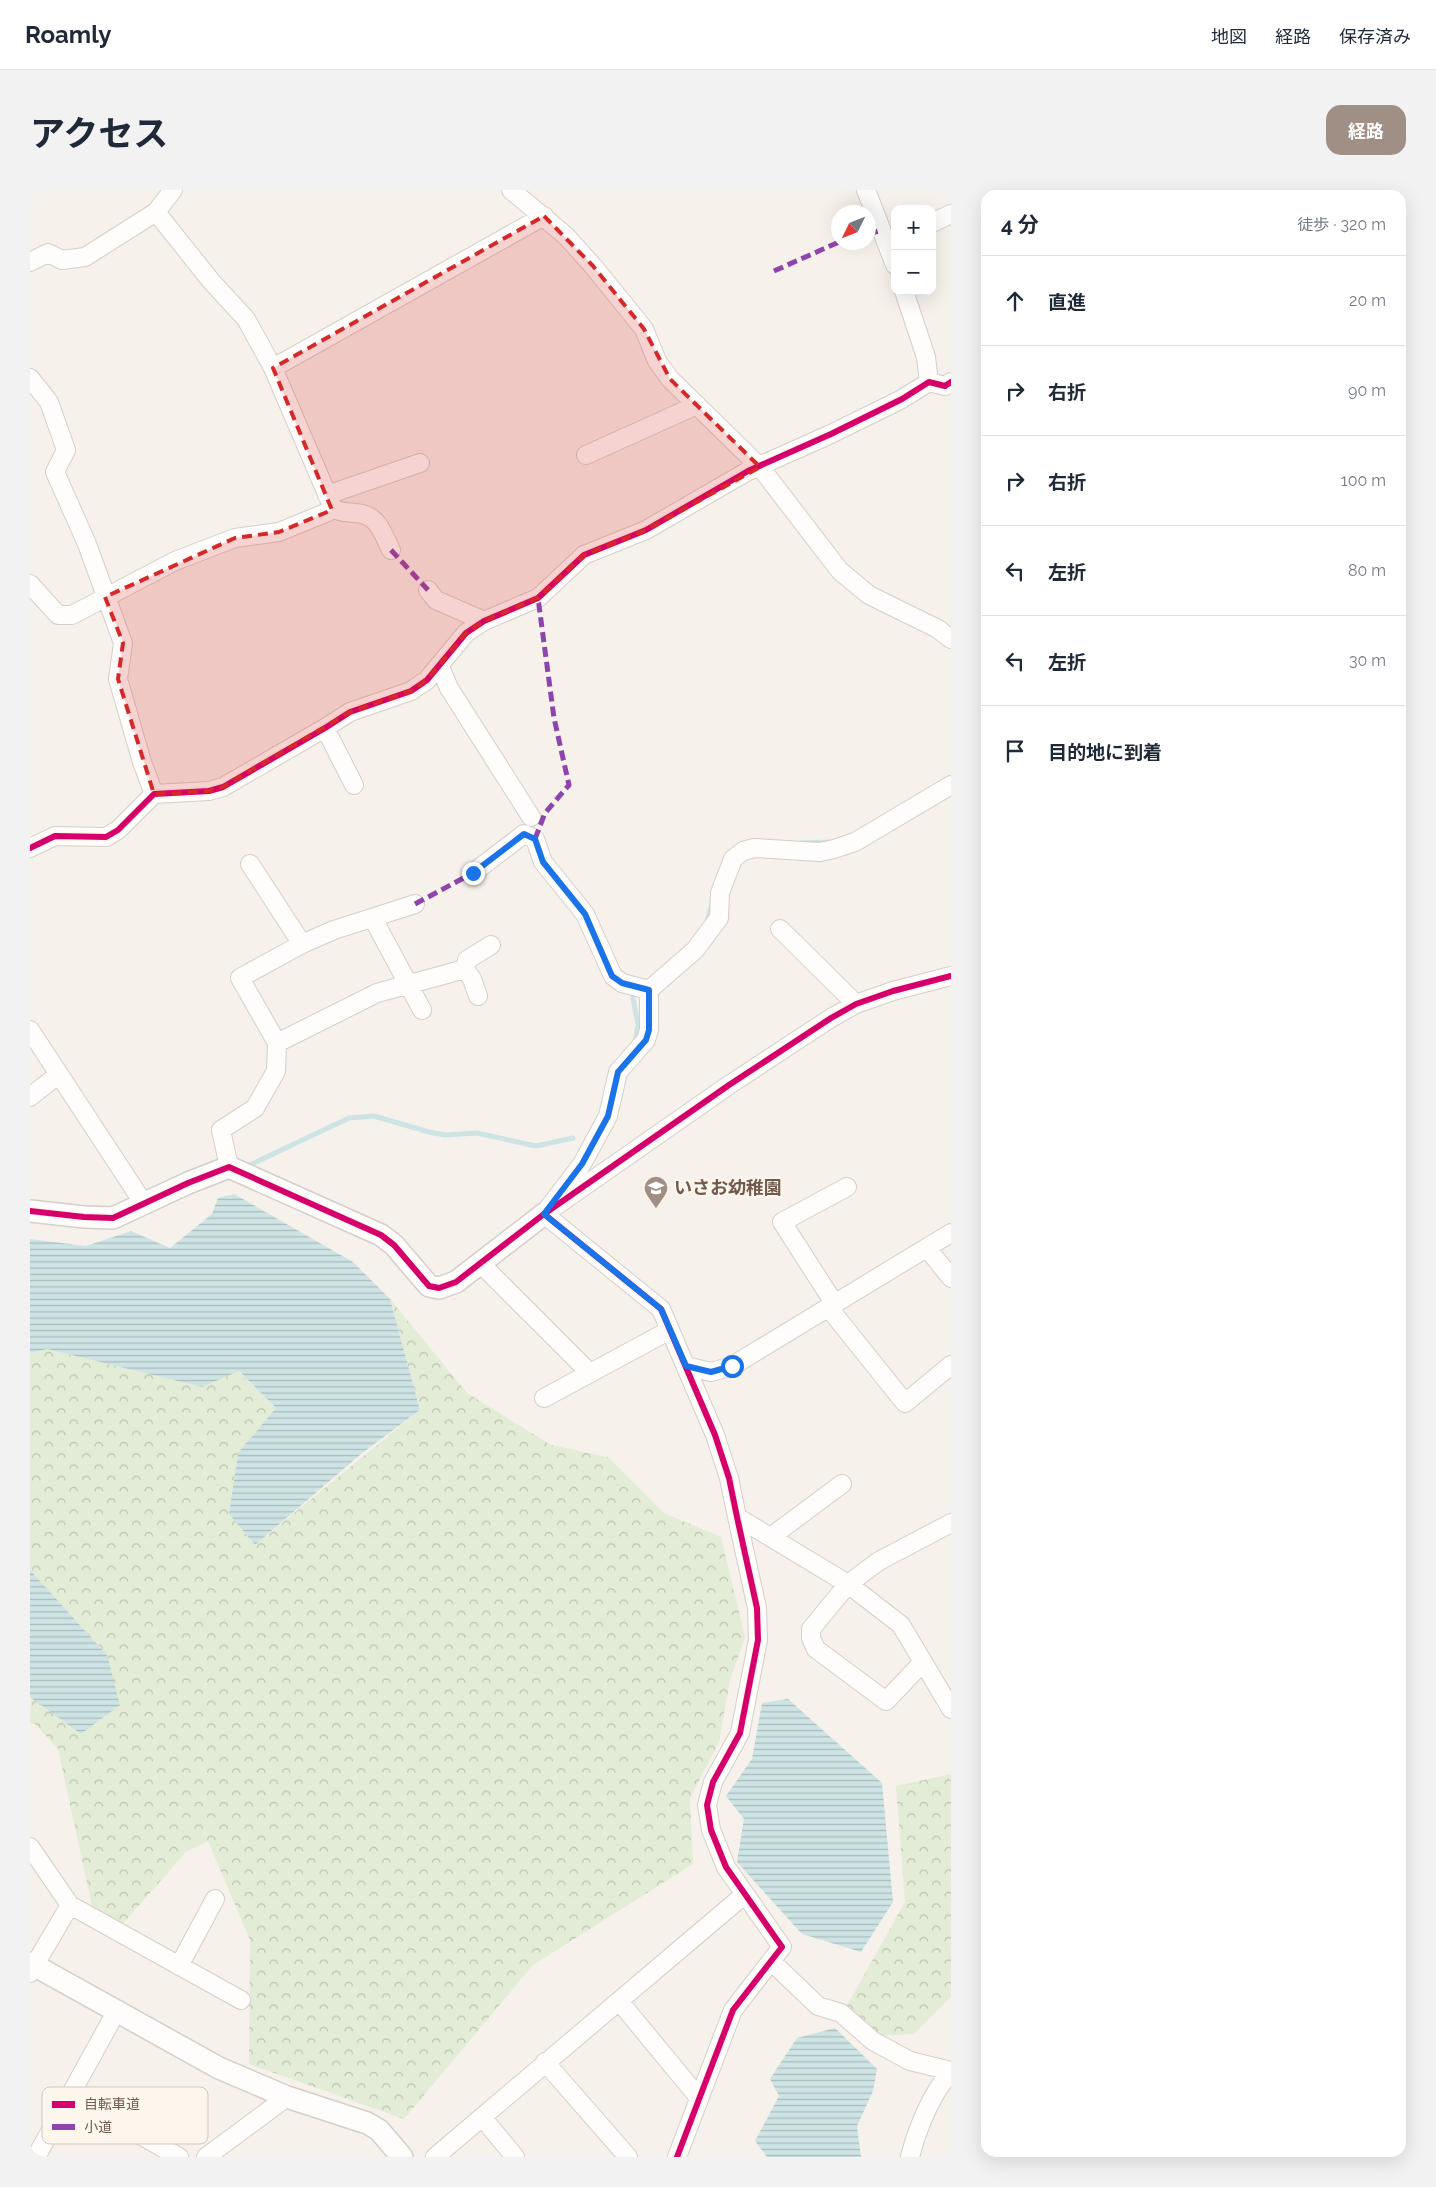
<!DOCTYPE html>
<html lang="ja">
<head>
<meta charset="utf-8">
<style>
  body { margin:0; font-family:Raleway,"Noto Sans JP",sans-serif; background:#f2f2f3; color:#1f2937 }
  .controls { position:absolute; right:15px; top:15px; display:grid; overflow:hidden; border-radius:10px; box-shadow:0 5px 20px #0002 }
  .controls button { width:45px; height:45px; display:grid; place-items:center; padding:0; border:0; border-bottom:1px solid #e0e1e3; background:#fff; color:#1f2937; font:25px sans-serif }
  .compass { position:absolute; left:801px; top:15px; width:45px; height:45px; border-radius:50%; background:#fff; box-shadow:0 5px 20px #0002; rotate:227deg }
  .stop { position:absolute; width:15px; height:15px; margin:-11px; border:4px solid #1a73e8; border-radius:50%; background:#fff }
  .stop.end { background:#1a73e8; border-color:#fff; box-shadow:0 1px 5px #0008 }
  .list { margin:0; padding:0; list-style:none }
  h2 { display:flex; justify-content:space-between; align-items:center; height:65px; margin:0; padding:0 20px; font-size:21px }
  h2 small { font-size:16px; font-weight:400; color:#747a83 }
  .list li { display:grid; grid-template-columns:32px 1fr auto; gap:15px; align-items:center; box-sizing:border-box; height:90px; padding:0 20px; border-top:1px solid #e0e1e3 }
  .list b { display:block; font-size:19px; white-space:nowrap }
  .list em { font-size:16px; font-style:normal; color:#747a83 }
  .icon { flex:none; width:28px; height:28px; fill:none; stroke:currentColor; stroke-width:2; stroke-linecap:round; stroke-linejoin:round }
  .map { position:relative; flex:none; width:921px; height:1967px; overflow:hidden; border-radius:15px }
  header { display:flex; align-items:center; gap:30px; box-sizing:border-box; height:70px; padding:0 25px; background:#fff; border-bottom:1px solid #e0e1e3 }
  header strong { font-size:24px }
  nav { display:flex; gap:28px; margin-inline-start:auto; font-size:18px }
  .intro { display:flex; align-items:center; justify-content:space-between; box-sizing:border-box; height:120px; padding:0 30px }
  h1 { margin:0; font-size:35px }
  .button { padding:12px 22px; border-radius:15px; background:#a08f84; color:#fff; font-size:18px; font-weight:700 }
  main { display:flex; gap:30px; padding:0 30px }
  aside { flex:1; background:#fff; border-radius:15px; box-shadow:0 5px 20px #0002 }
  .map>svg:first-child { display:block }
  .forest { fill:url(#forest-crowns) }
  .water { fill:url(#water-rules) }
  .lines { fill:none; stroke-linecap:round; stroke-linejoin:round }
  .stream { stroke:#cde3e4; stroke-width:5 }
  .minor-casing { stroke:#d5cec9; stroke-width:20 }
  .tertiary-casing { stroke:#d5cec9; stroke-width:24 }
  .minor { stroke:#fefdfc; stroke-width:18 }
  .tertiary { stroke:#fefdfc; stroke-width:21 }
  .quiet { stroke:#8e44ad; stroke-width:5; stroke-dasharray:10 5; stroke-linecap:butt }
  .cycleway-casing { stroke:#fdf6ec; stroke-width:9 }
  .cycleway { stroke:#d6006c; stroke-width:6 }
  .route { stroke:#1a73e8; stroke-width:6 }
  .marked { fill:#d62828; fill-opacity:0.2; stroke:#d62828; stroke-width:4; stroke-dasharray:10 6; stroke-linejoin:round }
  .labels { text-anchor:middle; stroke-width:4.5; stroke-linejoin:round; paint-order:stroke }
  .poi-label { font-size:18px; font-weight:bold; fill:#715a4d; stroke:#fdf6ec; text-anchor:start }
  .key { fill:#fdf6ec; stroke:#d3c7bc; stroke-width:1 }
  .key-label { font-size:14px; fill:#715a4d }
</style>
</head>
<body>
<header>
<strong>Roamly</strong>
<nav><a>地図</a><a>経路</a><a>保存済み</a></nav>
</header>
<div class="intro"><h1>アクセス</h1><a class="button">経路</a></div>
<main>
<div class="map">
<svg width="921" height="1967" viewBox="0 0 921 1967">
  <defs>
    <pattern id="forest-crowns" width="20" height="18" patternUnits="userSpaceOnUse" patternTransform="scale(1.25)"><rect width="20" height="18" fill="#e3ecd6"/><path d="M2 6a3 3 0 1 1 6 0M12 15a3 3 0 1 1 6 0" fill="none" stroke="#bcc2b0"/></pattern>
    <pattern id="water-rules" width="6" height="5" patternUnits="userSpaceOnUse" patternTransform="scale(1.25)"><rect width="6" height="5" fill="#cde3e4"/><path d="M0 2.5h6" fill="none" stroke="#abbbbb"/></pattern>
  </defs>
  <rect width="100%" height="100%" fill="#f6f1ea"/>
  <path class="forest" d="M360 1109 437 1203 521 1255 578 1267 634 1323 691 1347 715 1447 700 1490 689 1552 660 1608 663 1674 503 1775 374 1929 219 1874 220 1750 178 1651 156 1662 90 1737 62 1716 28 1559 5 1534 0 1533 1 1507 51 1543 77 1465 0 1380V1163L17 1159 172 1197 208 1181 246 1218 208 1263 199 1323 225 1355 390 1220Z
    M921 1584V1807L884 1844 845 1846 814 1821 875 1712 866 1596Z"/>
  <path class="water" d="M204 1004 323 1072 360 1109 390 1220 331 1264 225 1355 199 1324 208 1263 246 1218 209 1181 172 1197 17 1159 0 1163V1049L56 1056 101 1041 140 1058 182 1024 188 1008Z
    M0 1380 77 1465 90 1515 51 1544 0 1507Z
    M758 1509 852 1593 863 1712 831 1762 772 1744 707 1672 714 1629 696 1606 722 1569 732 1513Z
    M805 1838 847 1879 843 1901 827 1936 831 1967H737L725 1951 749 1906 740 1889 767 1848Z"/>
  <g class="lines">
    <path class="stream" d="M771 653 800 652
      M677 732 682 714
      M603 808 608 835 605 852
      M220 975 319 928 344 926 399 942 415 945 447 943 506 956 543 948"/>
    <defs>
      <path id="minor" d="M481 0 536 46 563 76 614 139 627 171 640 189 730 277 810 381 839 405 908 439 921 449
        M836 0 865 75
        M126 22 181 91 216 129 243 178 303 318C310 323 317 322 325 323 348 324 352 342 361 360
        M902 33 921 24
        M0 72 18 63 32 70 55 67 126 22 143 0
        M874 101 896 167 899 192
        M243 178 514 26
        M0 188 19 212 36 260 25 282 57 354 93 453 88 489 112 572 124 604
        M556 265 667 215
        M297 305 390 273
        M0 394 28 425H42L145 371 205 348 249 342 298 322 303 318
        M398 400 406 410 454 431
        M410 477 419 498 501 627
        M295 538 324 595
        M0 658 25 646 76 647 88 640 124 604 179 601 193 597 295 538 320 522 381 501 397 490 436 443 454 431 508 408 554 365 616 340 718 281 801 244 872 209 899 192 915 196 921 192
        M220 674 272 754
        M443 683 494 644 505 649 513 672 555 724 583 786 592 793 619 800
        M347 736 392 820
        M750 739 826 814
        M448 806 442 789 435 779 437 770 461 755
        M0 840 114 1014
        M247 853 347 803 435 779
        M0 907 29 884
        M199 977 191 940 225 918 246 881 247 853 210 788 272 754 304 740 385 714
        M527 1015 699 895 801 828 826 814 863 801 921 786
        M514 1024 631 1119 685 1245 699 1288 707 1327 727 1418 728 1450 710 1543 683 1592 677 1615 681 1640 696 1677 752 1757 703 1820 647 1967
        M514 1024 552 974 578 926 588 882 616 850 619 840V800L665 760 689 728 690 703 696 687 703 669 713 661 724 658 790 662 804 659 825 652 921 595
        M897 1058 921 1088
        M450 1073 560 1183
        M804 1113 752 1032 817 997
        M798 1117 875 1213 921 1175
        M656 1176 681 1182 702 1176 921 1043
        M514 1208 640 1140
        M707 1327 818 1394 849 1371 921 1333
        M742 1346 812 1294
        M893 1472 856 1511 786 1459 781 1448V1439L818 1394 871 1435 921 1519
        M0 1657 40 1715 211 1810
        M742 1772 788 1816 811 1823 843 1851 880 1871 921 1881
        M149 1776 185 1709
        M0 1783 40 1715
        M589 1811 669 1908
        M515 1872 598 1967
        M40 1905 149 1967
        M452 1927 485 1967
        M6 1967 86 1822
        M176 1967 257 1907
        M405 1967 714 1705
        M880 1967C887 1939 902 1902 921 1882"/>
      <path id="tertiary" d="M0 1021 54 1027 83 1028 158 993 199 977 351 1045 364 1055 399 1096 409 1098 426 1092 514 1024
        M0 1773 189 1878 257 1907 337 1933 349 1940 372 1967"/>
    </defs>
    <use href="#minor" class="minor-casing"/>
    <use href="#tertiary" class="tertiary-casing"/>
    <use href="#minor" class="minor"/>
    <use href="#tertiary" class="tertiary"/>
    <path class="quiet" d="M838 44 852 40
      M744 81 809 52
      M361 360 398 400
      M505 649 515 623 539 595 524 528 508 408
      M385 714 443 683"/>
    <defs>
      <path id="cycleway" d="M0 658 25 646 76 647 88 640 124 604 179 601 193 597 295 538 320 522 381 501 397 490 436 443 454 431 508 408 554 365 616 340 718 281 801 244 872 209 899 192 915 196 921 192
        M0 1021 54 1027 83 1028 158 993 199 977 351 1045 364 1055 399 1096 409 1098 426 1092 514 1024 699 895 801 828 826 814 863 801 921 786
        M514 1024 631 1119 685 1245 699 1288 707 1327 727 1418 728 1450 710 1543 683 1592 677 1615 681 1640 696 1677 752 1757 703 1820 647 1967"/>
    </defs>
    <use href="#cycleway" class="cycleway-casing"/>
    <use href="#cycleway" class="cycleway"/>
  </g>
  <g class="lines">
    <path class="route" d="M443 683 494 644 505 649 513 672 555 724 582 786 592 793 619 800V840L616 850 588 882 578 926 552 974 514 1024 631 1119 656 1176 681 1182 702 1176"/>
  </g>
  <path class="marked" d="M514 26 563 76 614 139 640 189 730 277 616 340 554 365 508 408 454 431 436 443 397 490 381 501 320 522 193 597 179 601 124 604 88 489 93 453 75 407 205 348 249 342 302 320 243 178Z"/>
  <defs>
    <symbol id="school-pin" viewBox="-11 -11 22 30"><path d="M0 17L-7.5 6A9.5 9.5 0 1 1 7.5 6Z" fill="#a08f84" stroke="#fdf6ec"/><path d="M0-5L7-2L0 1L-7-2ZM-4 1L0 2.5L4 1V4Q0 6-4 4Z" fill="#fff"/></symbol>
  </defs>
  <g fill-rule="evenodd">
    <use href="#school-pin" x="612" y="984" width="28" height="38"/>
  </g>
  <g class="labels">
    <g class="poi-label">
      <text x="644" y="1004">いさお幼稚園</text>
    </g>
  </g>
  <rect x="12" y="1897" width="166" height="57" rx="8" class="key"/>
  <rect x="22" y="1911" width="23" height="7" fill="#d6006c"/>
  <rect x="22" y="1934" width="23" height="6" fill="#8e44ad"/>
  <g class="key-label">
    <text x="54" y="1919">自転車道</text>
    <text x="54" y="1942">小道</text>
  </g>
</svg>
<div class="controls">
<button>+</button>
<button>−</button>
</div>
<svg class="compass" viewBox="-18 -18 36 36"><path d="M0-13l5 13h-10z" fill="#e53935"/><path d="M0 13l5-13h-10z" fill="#747a83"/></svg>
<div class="stop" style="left:702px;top:1176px"></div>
<div class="stop end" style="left:443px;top:683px"></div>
</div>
<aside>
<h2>4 分<small>徒歩 · 320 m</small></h2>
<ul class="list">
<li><svg class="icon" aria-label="ahead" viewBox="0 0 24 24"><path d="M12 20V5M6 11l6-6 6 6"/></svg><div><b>直進</b></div><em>20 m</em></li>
<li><svg class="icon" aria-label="right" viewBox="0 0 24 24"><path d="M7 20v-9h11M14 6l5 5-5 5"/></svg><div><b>右折</b></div><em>90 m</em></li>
<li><svg class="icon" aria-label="right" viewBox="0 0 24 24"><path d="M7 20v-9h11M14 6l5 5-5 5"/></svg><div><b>右折</b></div><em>100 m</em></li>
<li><svg class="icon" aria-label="left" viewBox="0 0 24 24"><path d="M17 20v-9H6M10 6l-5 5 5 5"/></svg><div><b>左折</b></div><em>80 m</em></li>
<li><svg class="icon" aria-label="left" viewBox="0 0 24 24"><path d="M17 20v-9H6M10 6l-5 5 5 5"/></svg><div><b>左折</b></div><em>30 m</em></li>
<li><svg class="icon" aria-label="arrive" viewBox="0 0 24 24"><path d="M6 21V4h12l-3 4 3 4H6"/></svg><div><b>目的地に到着</b></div></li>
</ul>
</aside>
</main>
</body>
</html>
